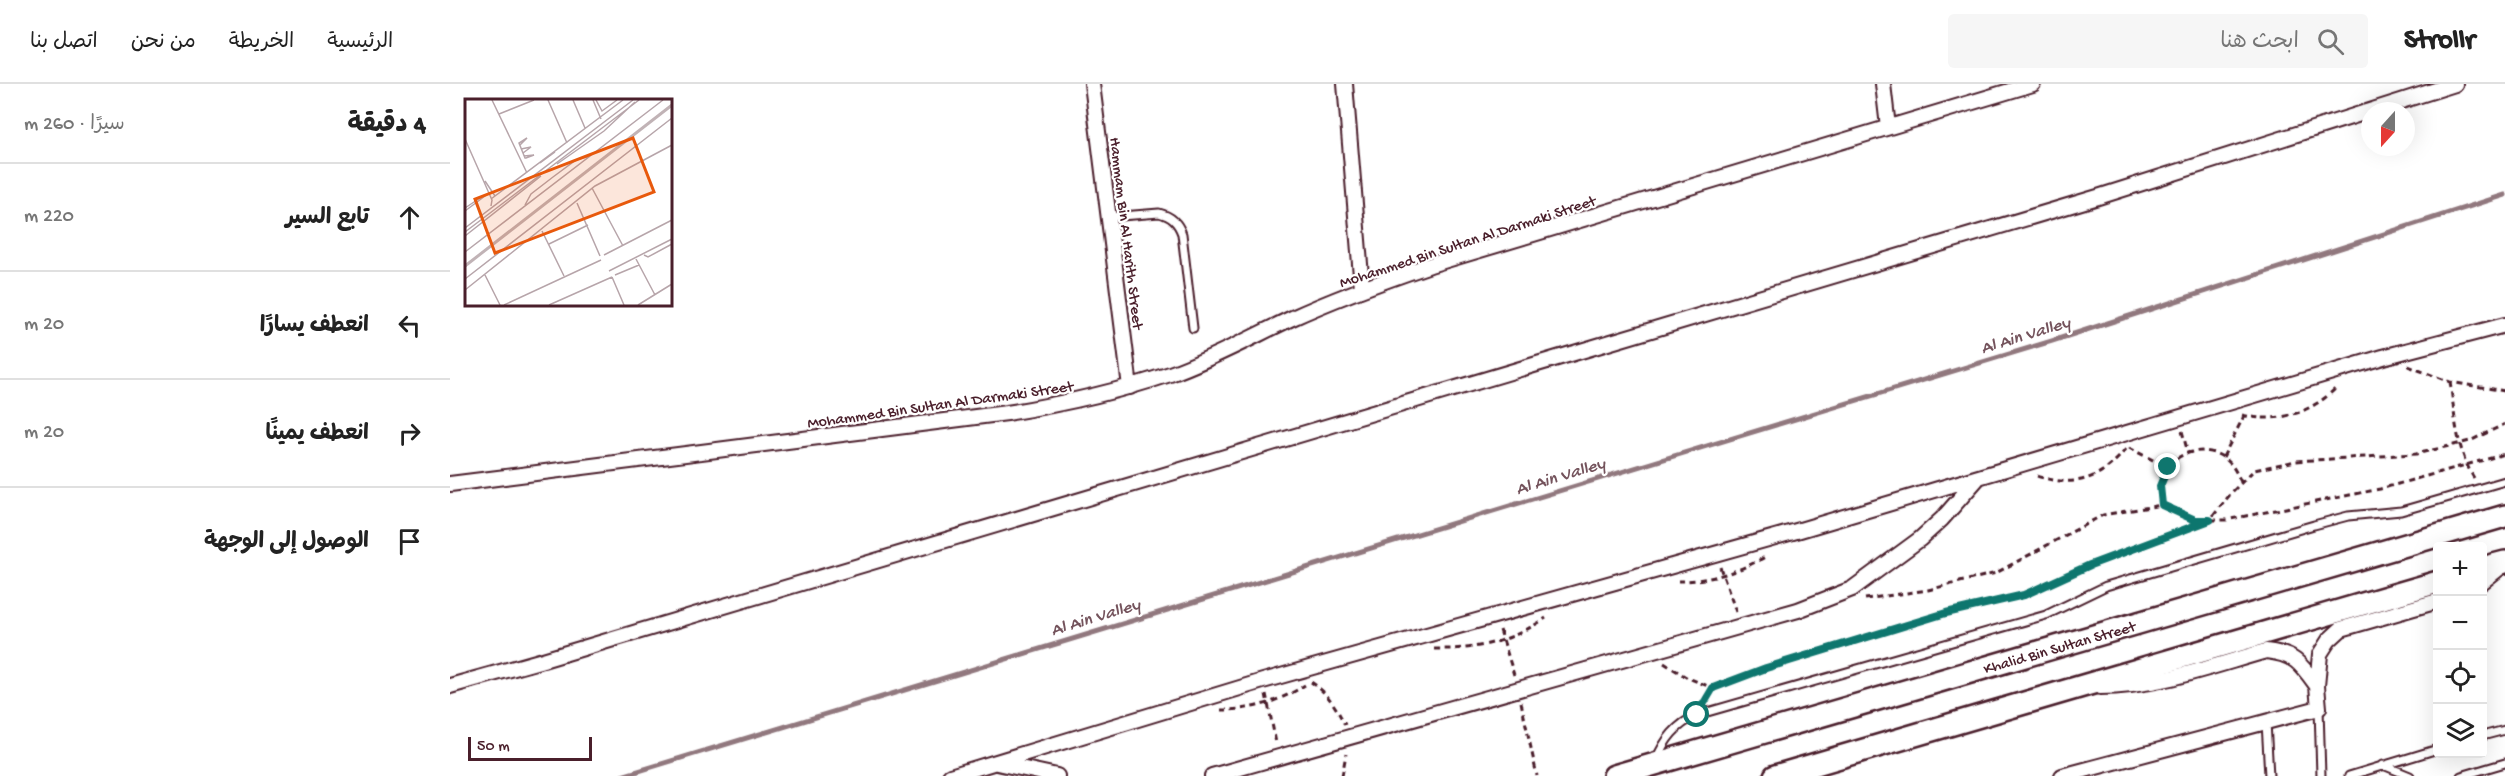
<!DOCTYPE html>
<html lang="ar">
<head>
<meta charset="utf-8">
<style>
  body { margin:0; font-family:"Gochi Hand","Playpen Sans Arabic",sans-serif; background:#f6f6f6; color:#222; direction:rtl }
  .controls { position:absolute; right:18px; bottom:18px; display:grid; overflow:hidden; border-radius:6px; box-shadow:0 6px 24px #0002 }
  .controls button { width:54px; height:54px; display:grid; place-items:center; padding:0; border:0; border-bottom:2px solid #e0e0e0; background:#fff; color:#222; font:30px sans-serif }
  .compass { position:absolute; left:1911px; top:18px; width:54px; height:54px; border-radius:50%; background:#fff; box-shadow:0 6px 24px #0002; rotate:201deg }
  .scale { position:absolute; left:18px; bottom:15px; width:124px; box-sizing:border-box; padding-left:6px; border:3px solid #4a1f2b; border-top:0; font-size:16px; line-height:21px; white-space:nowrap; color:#4a1f2b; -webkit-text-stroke:4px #fff; paint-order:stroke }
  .stop { position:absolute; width:18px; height:18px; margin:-14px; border:4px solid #0f766e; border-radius:50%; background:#fff }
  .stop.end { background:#0f766e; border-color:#fff; box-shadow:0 2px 6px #0008 }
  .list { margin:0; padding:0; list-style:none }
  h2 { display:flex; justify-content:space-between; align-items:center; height:78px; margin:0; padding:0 24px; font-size:26px }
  h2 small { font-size:20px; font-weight:400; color:#767676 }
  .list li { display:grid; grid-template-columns:39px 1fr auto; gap:18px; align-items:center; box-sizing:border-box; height:108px; padding:0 24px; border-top:2px solid #e0e0e0 }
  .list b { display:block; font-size:22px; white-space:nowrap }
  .list em { font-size:20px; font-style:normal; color:#767676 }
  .icon { flex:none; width:33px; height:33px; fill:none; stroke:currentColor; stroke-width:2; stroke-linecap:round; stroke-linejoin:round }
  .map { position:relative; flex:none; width:2055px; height:692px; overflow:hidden; direction:ltr }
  header { display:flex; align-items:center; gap:36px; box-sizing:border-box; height:84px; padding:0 30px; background:#fff; border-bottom:2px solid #e0e0e0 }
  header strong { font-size:28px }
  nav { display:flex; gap:33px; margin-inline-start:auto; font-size:21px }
  .search { width:420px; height:54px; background:#f6f6f6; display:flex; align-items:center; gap:15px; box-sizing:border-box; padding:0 21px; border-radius:6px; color:#767676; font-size:22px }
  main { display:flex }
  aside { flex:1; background:#fff }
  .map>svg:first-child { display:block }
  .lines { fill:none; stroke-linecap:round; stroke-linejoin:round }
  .stream { stroke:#91787e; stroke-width:5 }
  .lane-casing { stroke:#4a1f2b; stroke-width:11 }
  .street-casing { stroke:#4a1f2b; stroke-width:18 }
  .primary-casing { stroke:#4a1f2b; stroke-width:26 }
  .path { stroke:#4a1f2b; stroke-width:3; stroke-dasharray:6 4.5; stroke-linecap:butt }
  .lane { stroke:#fff; stroke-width:7 }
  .street { stroke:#fff; stroke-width:14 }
  .primary { stroke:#fff; stroke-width:21 }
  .route { stroke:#0f766e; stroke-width:8 }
  .labels { text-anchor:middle; stroke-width:4.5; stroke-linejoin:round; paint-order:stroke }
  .street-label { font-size:16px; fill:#4a1f2b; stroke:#fff }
  .water-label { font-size:18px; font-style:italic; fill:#74535c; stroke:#fff }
  .inset-river { fill:none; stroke:#c1b3b6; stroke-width:3 }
  .inset-road { fill:none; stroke:#b7a5aa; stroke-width:1.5 }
  .view { fill:#e8590c; fill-opacity:0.15; stroke:#e8590c; stroke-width:3 }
  .inset-edge { fill:none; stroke:#4a1f2b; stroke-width:3 }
</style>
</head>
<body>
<header>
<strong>Strollr</strong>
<div class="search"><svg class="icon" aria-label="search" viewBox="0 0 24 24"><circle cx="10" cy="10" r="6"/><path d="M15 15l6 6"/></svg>ابحث هنا</div>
<nav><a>الرئيسية</a><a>الخريطة</a><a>من نحن</a><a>اتصل بنا</a></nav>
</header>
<main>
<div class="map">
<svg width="2055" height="692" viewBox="0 0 2055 692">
  <rect width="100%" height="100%" fill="#fff"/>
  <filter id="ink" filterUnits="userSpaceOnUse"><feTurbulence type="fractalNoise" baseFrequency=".0167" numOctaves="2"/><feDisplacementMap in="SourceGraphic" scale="12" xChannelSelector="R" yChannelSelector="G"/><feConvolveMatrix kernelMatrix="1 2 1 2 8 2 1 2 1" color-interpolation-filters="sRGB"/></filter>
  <g filter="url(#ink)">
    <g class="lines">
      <path class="stream" d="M172 692 1602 257 2055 111"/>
      <defs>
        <path id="lane" d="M659 133 709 129C721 132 728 138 732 150L743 244
          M1869 624 1871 692
          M1816 638 1819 692
          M2032 652 2055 646
          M1206 676C1215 655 1226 641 1247 631L1596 531 1656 502 1864 441 1898 432 1951 427 2055 397
          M1933 681 1960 692
          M1899 692 1988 665
          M2011 692 2055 679"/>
        <path id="street" d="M642 0 680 303
          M895 0 912 204
          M1433 0 1438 43
          M0 400 557 329C612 320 667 308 720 290 762 275 800 254 840 235 886 214 933 197 980 181L1583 0
          M2032 498 2052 482
          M0 602 93 576 1648 113 2005 0
          M1650 603C1707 603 1762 582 1816 567 1845 570 1851 580 1867 602
          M547 679 607 692
          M500 692 813 597 1350 446 1933 273 2055 241
          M762 692 1348 526 1402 505 1470 455 1492 435 1528 394
          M1612 692 1869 624 1867 602 1870 570 1879 556 1891 545 1988 517"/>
        <path id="primary" d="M2032 484 2055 478
          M1164 692 2055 432
          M1325 692 1988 498"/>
      </defs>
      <use href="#lane" class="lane-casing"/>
      <use href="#street" class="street-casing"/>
      <use href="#primary" class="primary-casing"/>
      <path class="path" d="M1958 282 2000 298 2055 307
        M2000 298C2005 331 2006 365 2024 394
        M1792 331C1827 340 1862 329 1887 303
        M1732 347 1738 369
        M1679 364 1717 383
        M1773 373 1794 332
        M1587 392C1625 404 1651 396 1676 365
        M1712 421C1712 415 1710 408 1710 402 1713 373 1747 359 1771 372 1782 378 1786 388 1791 398
        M1270 483 1286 528
        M1228 497C1260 497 1288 488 1315 473
        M1415 515 1478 506 1546 489 1653 431 1712 421 1745 436H1776L1930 405 2055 370
        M1050 546 1064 591
        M984 565C1028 566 1059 558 1096 534
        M1214 579 1236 593 1263 604
        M861 598C878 609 886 623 895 641
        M816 610 826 659
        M1255 617 1263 604 1316 584 1496 529 1574 511 1640 481 1760 436 1782 408 1804 386 1846 377 1966 370 2020 357 2055 340
        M1071 618 1087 692
        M771 626C802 626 829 618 855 601
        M892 692 896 670"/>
      <use href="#lane" class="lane"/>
      <use href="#street" class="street"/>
      <use href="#primary" class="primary"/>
    </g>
  </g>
  <g class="lines" filter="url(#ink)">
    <path class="route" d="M1247 631 1263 604 1316 584 1496 529 1574 511 1640 481 1760 436H1745L1712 421 1710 402 1718 383"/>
  </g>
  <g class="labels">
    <g class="street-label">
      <text transform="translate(678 149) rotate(83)" y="6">Hammam Bin Al Harith Street</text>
      <text transform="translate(1017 156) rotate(-18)" y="6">Mohammed Bin Sultan Al Darmaki Street</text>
      <text transform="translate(490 319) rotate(-8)" y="6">Mohammed Bin Sultan Al Darmaki Street</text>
      <text transform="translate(1609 562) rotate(-16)" y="6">Khalid Bin Sultan Street</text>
    </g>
    <g class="water-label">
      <text transform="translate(1575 250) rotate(-17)" y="6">Al Ain Valley</text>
      <text transform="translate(1110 391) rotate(-17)" y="6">Al Ain Valley</text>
      <text transform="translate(645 532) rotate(-17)" y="6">Al Ain Valley</text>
    </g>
  </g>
  <g transform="translate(15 15)">
    <rect width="207" height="207" fill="#fff"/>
    <path class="inset-river" d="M0 167 207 6"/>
    <path class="inset-road" d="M27 1 62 74M83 1 102 44M108 1 120 29M128 1 136 20M131 1 137 12 152 1M34 15 69 1M0 40 27 101 26 107M55 46 62 39 54 44 60 59H61L69 56 59 57M56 50 66 48 58 54M75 64 90 53M92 65 139 32 170 3M20 82 30 97M127 89 158 147M26 100 158 1M112 104 135 157M60 106 66 95 88 78 111 61 125 57M0 109 18 97M0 112 24 94M0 129 168 1M77 132 99 177M0 133 174 1M0 137 76 77M84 145 123 126M0 153 198 1M139 156 207 121M179 156 183 158 207 145M171 160 190 196M144 172 207 140M20 176 35 206M150 176 174 166M147 178 159 206M0 180 207 19M0 191 130 87 207 46M39 206 136 161M84 206 147 178M173 206 207 185"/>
    <path class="view" d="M168 39 189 93 30 154 10 100Z"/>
    <rect width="207" height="207" class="inset-edge"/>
  </g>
</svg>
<div class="controls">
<button>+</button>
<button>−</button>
<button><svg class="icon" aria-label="locate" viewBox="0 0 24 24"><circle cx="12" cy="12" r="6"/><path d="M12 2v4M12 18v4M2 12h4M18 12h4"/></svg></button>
<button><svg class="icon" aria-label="layers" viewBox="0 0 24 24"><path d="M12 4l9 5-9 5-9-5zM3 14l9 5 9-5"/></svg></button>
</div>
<svg class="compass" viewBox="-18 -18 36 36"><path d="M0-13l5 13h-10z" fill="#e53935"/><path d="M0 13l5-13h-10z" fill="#767676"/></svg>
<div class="scale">50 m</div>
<div class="stop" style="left:1247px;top:631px"></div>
<div class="stop end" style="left:1718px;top:383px"></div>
</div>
<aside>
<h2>4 دقيقة<small>سيرًا · 260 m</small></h2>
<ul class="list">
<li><svg class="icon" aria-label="ahead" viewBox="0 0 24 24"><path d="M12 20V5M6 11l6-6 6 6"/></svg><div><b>تابع السير</b></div><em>220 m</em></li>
<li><svg class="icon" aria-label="left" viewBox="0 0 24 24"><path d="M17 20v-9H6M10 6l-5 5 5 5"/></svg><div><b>انعطف يسارًا</b></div><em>20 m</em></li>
<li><svg class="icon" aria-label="right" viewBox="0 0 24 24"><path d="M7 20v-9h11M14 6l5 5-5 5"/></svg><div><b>انعطف يمينًا</b></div><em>20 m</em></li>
<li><svg class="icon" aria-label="arrive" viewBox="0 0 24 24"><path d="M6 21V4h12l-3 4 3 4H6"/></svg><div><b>الوصول إلى الوجهة</b></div></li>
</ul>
</aside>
</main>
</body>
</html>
